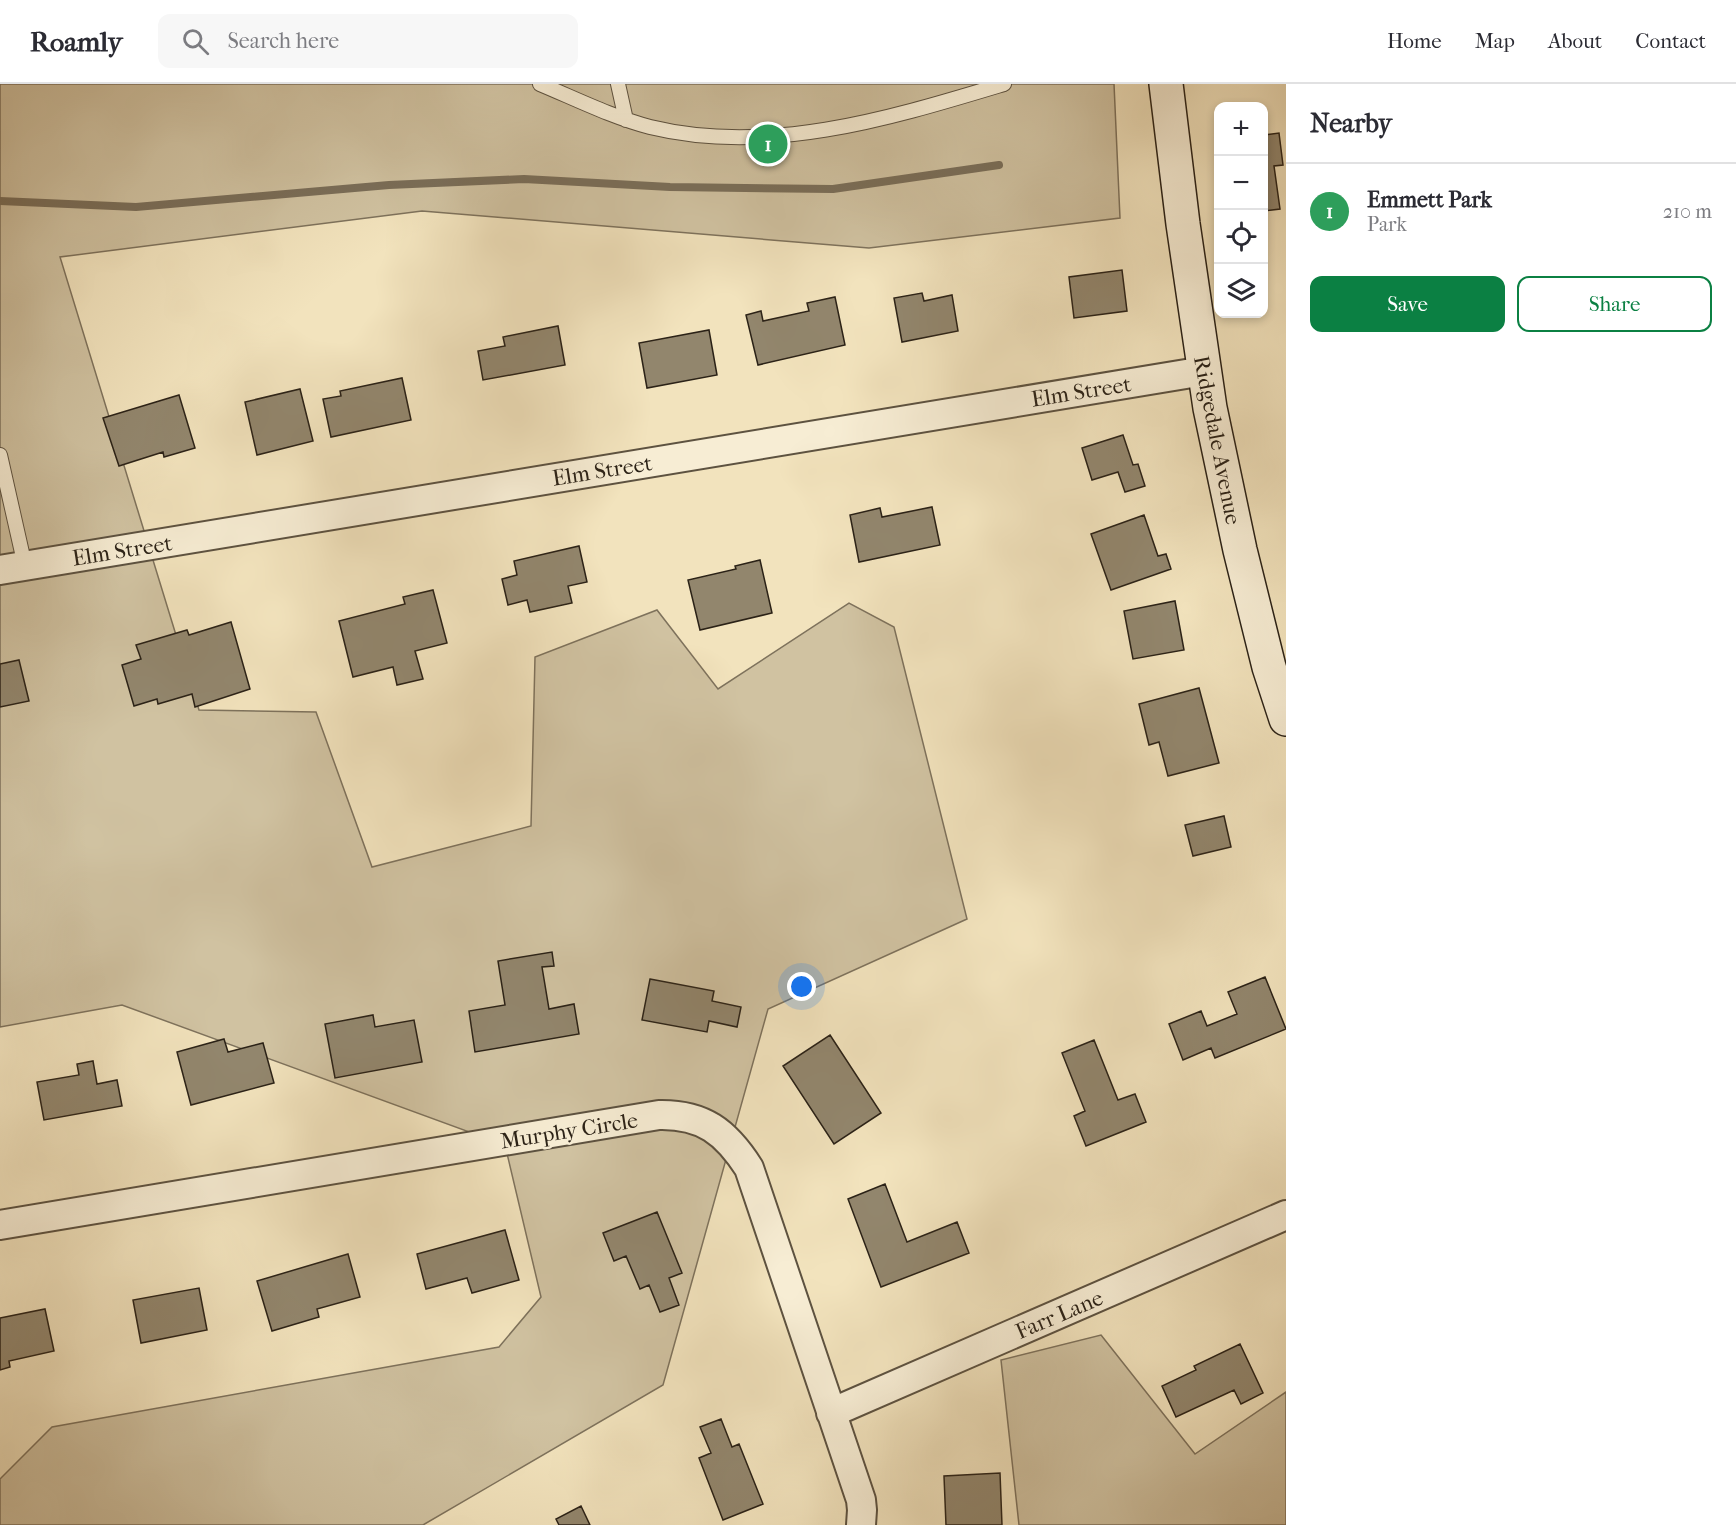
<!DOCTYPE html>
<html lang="en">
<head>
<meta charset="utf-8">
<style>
  body { margin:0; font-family:"IM FELL French Canon",serif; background:#f7f7f7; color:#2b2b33 }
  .controls { position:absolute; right:18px; top:18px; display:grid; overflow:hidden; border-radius:12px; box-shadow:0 3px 9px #0003 }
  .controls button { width:54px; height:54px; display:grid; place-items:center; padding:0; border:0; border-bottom:2px solid #e1e1e2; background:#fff; color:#2b2b33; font:30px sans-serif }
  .you { position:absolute; left:802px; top:903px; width:21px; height:21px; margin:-15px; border:4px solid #fff; border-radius:50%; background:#1a73e8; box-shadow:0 0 0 9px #1a73e833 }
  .badge { display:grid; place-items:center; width:39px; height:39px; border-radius:50%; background:#0b8043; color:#fff; font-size:20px; font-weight:700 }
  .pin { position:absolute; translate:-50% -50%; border:3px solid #fff; box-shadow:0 2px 6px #0006 }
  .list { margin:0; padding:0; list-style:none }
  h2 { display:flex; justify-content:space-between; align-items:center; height:78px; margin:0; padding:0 24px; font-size:26px }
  h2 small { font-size:20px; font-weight:400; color:#7c7c81 }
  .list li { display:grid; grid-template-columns:39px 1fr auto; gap:18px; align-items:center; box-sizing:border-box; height:96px; padding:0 24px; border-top:2px solid #e1e1e2 }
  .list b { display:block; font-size:22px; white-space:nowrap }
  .list p { margin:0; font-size:20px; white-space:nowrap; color:#7c7c81 }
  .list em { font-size:20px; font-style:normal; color:#7c7c81 }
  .actions { display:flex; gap:12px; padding:18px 24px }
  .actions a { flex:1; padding:14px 0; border:2px solid #0b8043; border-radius:12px; text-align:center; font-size:21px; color:#0b8043 }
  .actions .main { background:#0b8043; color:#fff }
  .icon { flex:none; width:33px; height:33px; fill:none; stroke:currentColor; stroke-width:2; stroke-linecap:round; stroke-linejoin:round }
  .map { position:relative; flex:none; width:1286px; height:1441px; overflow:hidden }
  header { display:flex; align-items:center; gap:36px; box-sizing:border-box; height:84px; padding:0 30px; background:#fff; border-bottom:2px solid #e1e1e2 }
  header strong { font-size:28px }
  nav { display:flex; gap:33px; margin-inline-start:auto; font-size:21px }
  .search { width:420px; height:54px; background:#f7f7f7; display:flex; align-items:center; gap:15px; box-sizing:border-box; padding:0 21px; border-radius:12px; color:#7c7c81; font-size:22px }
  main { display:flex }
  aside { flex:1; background:#fff }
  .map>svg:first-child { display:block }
  .green { fill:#d0c2a1; stroke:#7e725c; stroke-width:1.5 }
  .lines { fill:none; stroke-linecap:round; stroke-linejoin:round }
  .stream { stroke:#7a6e59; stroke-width:8 }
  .building { fill:#92866d; stroke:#2b2217; stroke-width:1.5 }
  .service-casing { stroke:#5d5240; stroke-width:16 }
  .minor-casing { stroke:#5d5240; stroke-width:32 }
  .secondary-casing { stroke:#2b2217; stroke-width:36 }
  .service { stroke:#f7edd4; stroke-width:14 }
  .minor { stroke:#f7edd4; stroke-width:28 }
  .secondary { stroke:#f7edd4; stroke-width:33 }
  .labels { text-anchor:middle; stroke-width:5; stroke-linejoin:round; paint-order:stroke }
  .street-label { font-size:22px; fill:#2b2217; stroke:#f7edd4 }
</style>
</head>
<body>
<header>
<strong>Roamly</strong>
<div class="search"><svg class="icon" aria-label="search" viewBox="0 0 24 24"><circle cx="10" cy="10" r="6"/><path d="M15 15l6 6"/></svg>Search here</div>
<nav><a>Home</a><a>Map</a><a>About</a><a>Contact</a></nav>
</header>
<main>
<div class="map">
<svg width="1286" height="1441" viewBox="0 0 1286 1441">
  <rect width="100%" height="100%" fill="#f2e3bd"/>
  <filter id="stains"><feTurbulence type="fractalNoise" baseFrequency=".00333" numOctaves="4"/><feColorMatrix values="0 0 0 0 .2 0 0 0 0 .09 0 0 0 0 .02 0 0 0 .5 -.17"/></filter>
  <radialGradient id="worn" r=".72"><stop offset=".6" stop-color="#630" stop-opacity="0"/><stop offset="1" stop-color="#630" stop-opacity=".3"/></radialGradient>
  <path class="green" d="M0 0H1114L1120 134 869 164 422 127 60 173 199 626 316 628 372 783 531 742 535 573 657 526 718 605 849 519 894 543 967 835 768 925 663 1301 423 1441H0V1395L52 1343 499 1263 541 1213 505 1061 122 921 0 943Z
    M1101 1251 1195 1370 1286 1308V1441H1019L1001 1276Z"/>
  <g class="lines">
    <path class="stream" d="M0 117 136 123 389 101 524 95 670 103 833 105 999 81"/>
  </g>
  <path class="building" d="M1279 49 1283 81 1274 82 1280 125 1264 127V51Z
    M1122 186 1127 227 1074 234 1069 193Z
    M922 209 924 217 952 211 958 247 902 258 894 214Z
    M835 213 845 261 758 281 746 231 761 227 763 237 809 227 807 219Z
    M558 242 565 281 483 296 478 267 505 262 503 253Z
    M709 246 717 291 647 304 639 259Z
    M402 294 411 336 331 353 323 315 341 312 340 307Z
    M300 305 313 357 257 371 245 318Z
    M179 311 195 364 164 373 163 368 119 382 103 334Z
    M1123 351 1133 381 1138 380 1145 402 1125 408 1118 388 1092 396 1082 364Z
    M932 423 940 461 859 478 850 431 880 424 882 433Z
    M1144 431 1158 472 1166 470 1171 485 1111 506 1091 450Z
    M579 462 587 498 568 502 572 519 530 528 527 516 508 521 502 495 517 491 514 477Z
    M760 476 772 529 700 546 688 496 736 485 735 482Z
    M433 506 447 559 415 567 423 595 397 601 393 583 353 593 339 537 405 520 403 513Z
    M1175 517 1184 566 1133 575 1124 527Z
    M231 538 250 605 195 623 192 610 158 620 157 615 134 622 122 581 141 575 136 561 187 546 189 551Z
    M19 576 29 617 0 623V580Z
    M1199 604 1219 679 1168 692 1159 658 1149 661 1139 620Z
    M1224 732 1231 763 1193 772 1185 741Z
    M552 868 554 882 542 883 549 925 574 920 579 950 475 968 469 927 505 921 498 877Z
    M1265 893 1286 945 1215 974 1211 964 1183 976 1169 940 1201 927 1207 942 1237 930 1228 908Z
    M650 895 714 907 712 917 741 923 737 943 709 937 707 948 642 936Z
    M373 931 375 943 414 936 422 978 335 994 325 940Z
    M830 951 881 1029 834 1060 783 982Z
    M224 955 228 968 263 959 274 999 191 1021 177 968Z
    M1094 956 1118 1016 1135 1010 1146 1038 1086 1062 1074 1032 1085 1027 1062 969Z
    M93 977 97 1000 117 996 122 1022 44 1036 37 998 79 991 77 980Z
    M885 1100 907 1158 957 1138 969 1169 881 1203 848 1115Z
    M657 1128 682 1189 669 1194 679 1221 660 1228 649 1201 640 1205 626 1172 614 1177 603 1149Z
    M505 1146 519 1196 472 1209 467 1194 426 1205 417 1170Z
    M348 1170 360 1213 317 1225 319 1233 272 1247 257 1197Z
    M199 1204 207 1246 141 1259 133 1216Z
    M45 1225 54 1267 9 1277 10 1283 0 1286V1234Z
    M1240 1260 1263 1309 1241 1320 1234 1306 1176 1333 1162 1302 1196 1286 1194 1282Z
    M721 1335 732 1363 739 1360 763 1420 723 1436 699 1374 711 1369 700 1343Z
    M1000 1389 1002 1441H946L944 1392Z
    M581 1422 590 1441H559L556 1435Z"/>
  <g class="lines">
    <defs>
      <path id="service" d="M540 0C576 15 612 33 650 43 769 72 891 34 1004 0
        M618 0 626 36
        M0 371 25 482"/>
      <path id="minor" d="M0 486 1204 287
        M0 1141 659 1031C703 1030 726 1048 749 1084L861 1416 862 1426 861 1441
        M831 1329 1286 1131"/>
      <path id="secondary" d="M1166 0 1183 140 1210 324 1240 466 1269 583 1286 635"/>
    </defs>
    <use href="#service" class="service-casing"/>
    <use href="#minor" class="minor-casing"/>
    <use href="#secondary" class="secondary-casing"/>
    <use href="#service" class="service"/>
    <use href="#minor" class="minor"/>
    <use href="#secondary" class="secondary"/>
  </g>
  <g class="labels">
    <g class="street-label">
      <text transform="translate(1081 307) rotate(-9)" y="8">Elm Street</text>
      <text transform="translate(1218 356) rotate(79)" y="8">Ridgedale Avenue</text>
      <text transform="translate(602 386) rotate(-9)" y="8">Elm Street</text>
      <text transform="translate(122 466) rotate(-9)" y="8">Elm Street</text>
      <text transform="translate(569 1046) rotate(-9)" y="8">Murphy Circle</text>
      <text transform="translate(1059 1230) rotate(-23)" y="8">Farr Lane</text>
    </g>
  </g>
  <rect width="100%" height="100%" filter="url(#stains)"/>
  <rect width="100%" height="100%" fill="url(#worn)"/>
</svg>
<div class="controls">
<button>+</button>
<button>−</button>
<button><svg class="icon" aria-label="locate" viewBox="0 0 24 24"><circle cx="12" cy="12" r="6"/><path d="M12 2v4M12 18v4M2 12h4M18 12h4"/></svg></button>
<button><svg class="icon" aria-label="layers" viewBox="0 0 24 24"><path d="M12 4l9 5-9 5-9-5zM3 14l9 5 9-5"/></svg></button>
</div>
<div class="you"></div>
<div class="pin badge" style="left:768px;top:60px;background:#2e9e5b">1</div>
</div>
<aside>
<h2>Nearby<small></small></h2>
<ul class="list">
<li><span class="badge" style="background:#2e9e5b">1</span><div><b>Emmett Park</b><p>Park</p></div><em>210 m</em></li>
</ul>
<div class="actions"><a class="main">Save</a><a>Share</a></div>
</aside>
</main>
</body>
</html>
